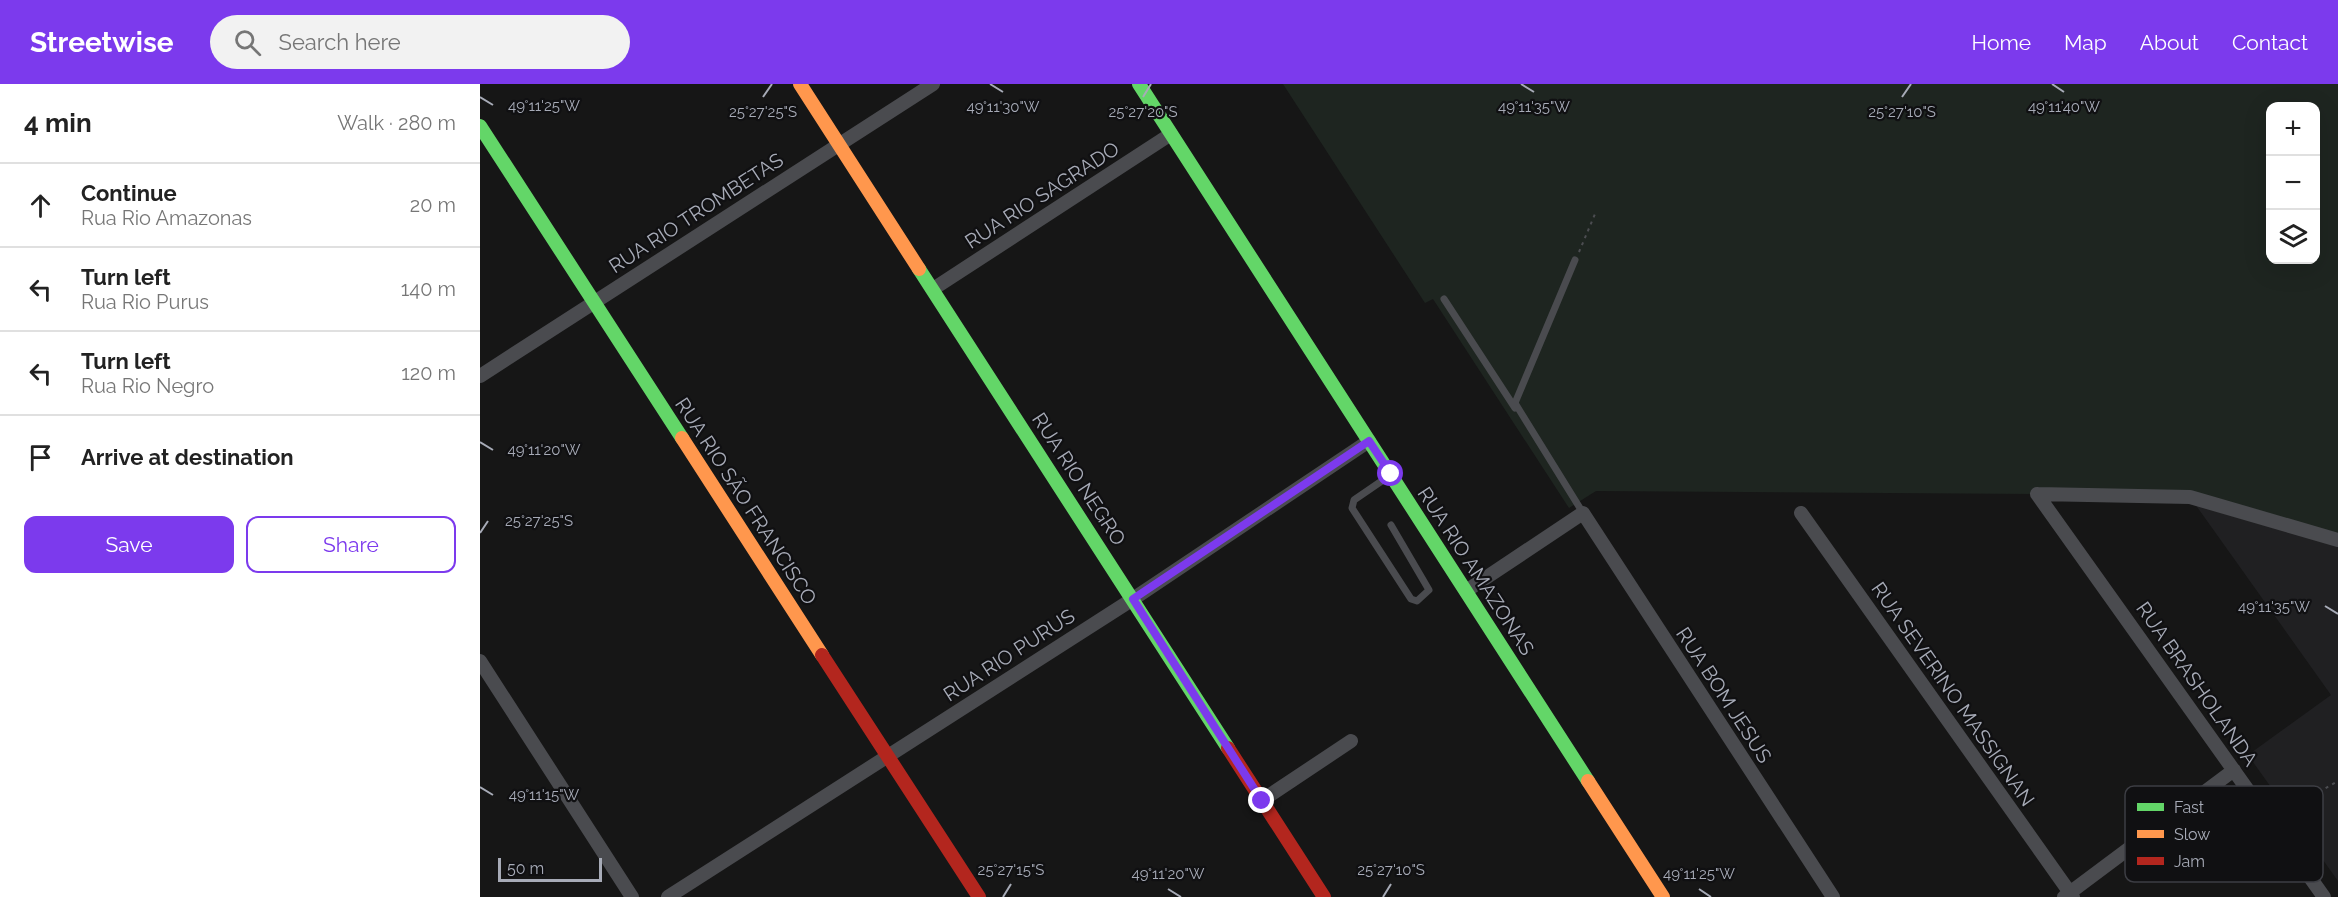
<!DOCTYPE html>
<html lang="en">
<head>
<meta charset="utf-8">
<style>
  body { margin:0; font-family:Raleway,sans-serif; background:#f2f2f2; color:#222 }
  .controls { position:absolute; right:18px; top:18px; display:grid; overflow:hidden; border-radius:12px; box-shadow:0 6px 24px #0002 }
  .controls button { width:54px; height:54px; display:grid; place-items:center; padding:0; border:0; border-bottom:2px solid #e0e0e0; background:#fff; color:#222; font:30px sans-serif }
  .scale { position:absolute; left:18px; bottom:15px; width:104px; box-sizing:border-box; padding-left:6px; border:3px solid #a7abb7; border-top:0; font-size:16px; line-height:21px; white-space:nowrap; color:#a7abb7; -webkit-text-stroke:4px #101012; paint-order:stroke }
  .stop { position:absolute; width:18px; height:18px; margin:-14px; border:4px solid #7c3aed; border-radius:50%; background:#fff }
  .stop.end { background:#7c3aed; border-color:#fff; box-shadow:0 2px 6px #0008 }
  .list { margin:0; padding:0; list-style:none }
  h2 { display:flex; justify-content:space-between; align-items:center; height:78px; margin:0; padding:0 24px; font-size:26px }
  h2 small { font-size:20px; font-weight:400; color:#767676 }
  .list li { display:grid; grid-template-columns:39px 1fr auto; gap:18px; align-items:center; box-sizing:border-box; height:84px; padding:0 24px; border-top:2px solid #e0e0e0 }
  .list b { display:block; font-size:22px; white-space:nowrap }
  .list p { margin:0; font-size:20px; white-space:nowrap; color:#767676 }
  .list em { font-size:20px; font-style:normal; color:#767676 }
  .actions { display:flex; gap:12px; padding:18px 24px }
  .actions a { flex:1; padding:14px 0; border:2px solid #7c3aed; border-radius:12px; text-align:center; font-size:21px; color:#7c3aed }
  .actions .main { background:#7c3aed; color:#fff }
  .icon { flex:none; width:33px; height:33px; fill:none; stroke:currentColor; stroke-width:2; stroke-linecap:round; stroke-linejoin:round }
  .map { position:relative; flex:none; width:1858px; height:813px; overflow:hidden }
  header { display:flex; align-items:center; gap:36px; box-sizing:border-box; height:84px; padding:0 30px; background:#7c3aed; color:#fff }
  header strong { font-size:28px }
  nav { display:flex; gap:33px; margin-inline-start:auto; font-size:21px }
  .search { width:420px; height:54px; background:#f2f2f2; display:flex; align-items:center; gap:15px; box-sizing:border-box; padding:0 21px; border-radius:33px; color:#767676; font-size:22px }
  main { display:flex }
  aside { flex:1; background:#fff }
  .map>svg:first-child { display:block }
  .built { fill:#202022 }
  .green { fill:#1e2520; fill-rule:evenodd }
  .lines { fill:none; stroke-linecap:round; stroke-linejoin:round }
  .path { stroke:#4c4d51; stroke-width:2; stroke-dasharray:3 4.5; stroke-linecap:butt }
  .lane { stroke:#4a4b4f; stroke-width:7 }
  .street { stroke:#4a4b4f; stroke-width:14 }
  .fast { stroke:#63d668; stroke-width:14 }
  .slow { stroke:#ff974d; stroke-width:14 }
  .jam { stroke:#b3261e; stroke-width:14 }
  .route { stroke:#7c3aed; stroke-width:8 }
  .ticks { fill:none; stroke:#a7abb7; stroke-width:2 }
  .labels { text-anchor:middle; stroke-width:4.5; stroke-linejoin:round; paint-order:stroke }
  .street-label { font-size:20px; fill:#a7abb7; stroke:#101012 }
  .key { fill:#101012; stroke:#3d3e44; stroke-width:1.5 }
  .key-label { font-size:16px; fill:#a7abb7 }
  .ticks-label { font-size:15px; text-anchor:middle; fill:#a7abb7; stroke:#101012; stroke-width:4.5; stroke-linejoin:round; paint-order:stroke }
</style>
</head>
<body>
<header>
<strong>Streetwise</strong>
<div class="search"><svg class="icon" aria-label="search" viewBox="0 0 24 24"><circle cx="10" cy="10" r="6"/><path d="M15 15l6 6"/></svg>Search here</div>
<nav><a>Home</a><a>Map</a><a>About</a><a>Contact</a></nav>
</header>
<main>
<aside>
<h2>4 min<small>Walk · 280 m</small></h2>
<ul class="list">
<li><svg class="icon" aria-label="ahead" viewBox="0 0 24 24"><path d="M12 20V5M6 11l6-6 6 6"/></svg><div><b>Continue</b><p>Rua Rio Amazonas</p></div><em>20 m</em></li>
<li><svg class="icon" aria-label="left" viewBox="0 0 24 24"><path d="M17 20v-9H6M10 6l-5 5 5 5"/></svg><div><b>Turn left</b><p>Rua Rio Purus</p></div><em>140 m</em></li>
<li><svg class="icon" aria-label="left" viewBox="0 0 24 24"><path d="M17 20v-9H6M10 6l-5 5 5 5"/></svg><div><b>Turn left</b><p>Rua Rio Negro</p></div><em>120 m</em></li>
<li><svg class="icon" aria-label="arrive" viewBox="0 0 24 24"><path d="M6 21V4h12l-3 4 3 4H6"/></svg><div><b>Arrive at destination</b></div></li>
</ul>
<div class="actions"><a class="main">Save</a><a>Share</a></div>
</aside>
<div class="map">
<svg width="1858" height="813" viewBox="0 0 1858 813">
  <rect width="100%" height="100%" fill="#161616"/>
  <path class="built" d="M1710 413 1858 456V797L1768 671 1851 611Z"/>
  <path class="green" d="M803 0H1858V456L1709 413 1557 410 1116 407 1089 424 953 215 945 219ZM1790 22H1836V176H1790Z"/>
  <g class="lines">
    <path class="path" d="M1099 168 1115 130
      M1800 730 1858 697"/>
    <path class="lane" d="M1095 176 1035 319 1103 429
      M964 215 1035 324
      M909 392 874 416 872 424 931 515 937 517 949 506 911 441"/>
    <path class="street" d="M453 205 691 50
      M0 292 453 0
      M1557 410 1844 813
      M1557 410 1710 413 1858 456
      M1321 429 1593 813
      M986 507 1103 429 1353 813
      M0 577 152 813
      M781 717 871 657
      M188 813 653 515 889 357
      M1584 813 1754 686"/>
    <path class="fast" d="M659 0 1108 697
      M0 42 202 354
      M439 185 748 664"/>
    <path class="slow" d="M320 0 439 185
      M202 354 342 571
      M1108 697 1183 813"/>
    <path class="jam" d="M342 571 499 813
      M748 664 844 813"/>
  </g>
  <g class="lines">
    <path class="route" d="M782 717 653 515 889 357 911 390"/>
  </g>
  <path class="ticks" d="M510 0 523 8M1041 0 1054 8M1572 0 1584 8M0 13 13 21M283 13 292 0M663 13 671 0M1422 13 1431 0M0 358 13 366M0 449 8 437M1845 522 1858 530M0 703 13 711M688 805 701 813M1219 805 1231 813M523 813 531 800M903 813 911 800"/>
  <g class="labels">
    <g class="street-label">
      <text transform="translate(562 111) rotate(-33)" y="7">RUA RIO SAGRADO</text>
      <text transform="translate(216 129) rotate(-33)" y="7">RUA RIO TROMBETAS</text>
      <text transform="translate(599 395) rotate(57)" y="7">RUA RIO NEGRO</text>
      <text transform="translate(266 417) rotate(57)" y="7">RUA RIO SÃO FRANCISCO</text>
      <text transform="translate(996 487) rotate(57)" y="7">RUA RIO AMAZONAS</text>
      <text transform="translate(529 571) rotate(-33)" y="7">RUA RIO PURUS</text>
      <text transform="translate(1717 600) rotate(55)" y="7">RUA BRASHOLANDA</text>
      <text transform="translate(1473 610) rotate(55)" y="7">RUA SEVERINO MASSIGNAN</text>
      <text transform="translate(1244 611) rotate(57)" y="7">RUA BOM JESUS</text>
    </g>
  </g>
  <rect x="1645" y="702" width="198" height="96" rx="9" class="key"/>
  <rect x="1657" y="719" width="27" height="8" fill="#63d668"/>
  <rect x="1657" y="746" width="27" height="8" fill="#ff974d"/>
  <rect x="1657" y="773" width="27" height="8" fill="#b3261e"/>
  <g class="key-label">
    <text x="1694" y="729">Fast</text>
    <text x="1694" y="756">Slow</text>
    <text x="1694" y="783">Jam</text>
  </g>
  <g class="ticks-label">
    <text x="64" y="27">49°11'25"W</text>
    <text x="1054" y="28">49°11'35"W</text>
    <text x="1584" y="28">49°11'40"W</text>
    <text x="523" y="28">49°11'30"W</text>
    <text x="1422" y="33">25°27'10"S</text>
    <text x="283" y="33">25°27'25"S</text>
    <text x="663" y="33">25°27'20"S</text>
    <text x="64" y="371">49°11'20"W</text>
    <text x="59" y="442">25°27'25"S</text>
    <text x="1794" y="528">49°11'35"W</text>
    <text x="64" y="716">49°11'15"W</text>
    <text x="531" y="791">25°27'15"S</text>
    <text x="911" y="791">25°27'10"S</text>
    <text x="688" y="795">49°11'20"W</text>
    <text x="1219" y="795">49°11'25"W</text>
  </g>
</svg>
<div class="controls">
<button>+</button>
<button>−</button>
<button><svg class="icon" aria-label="layers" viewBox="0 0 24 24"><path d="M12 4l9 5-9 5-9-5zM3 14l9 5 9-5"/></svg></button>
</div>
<div class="scale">50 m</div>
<div class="stop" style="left:911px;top:390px"></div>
<div class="stop end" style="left:782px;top:717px"></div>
</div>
</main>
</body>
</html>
